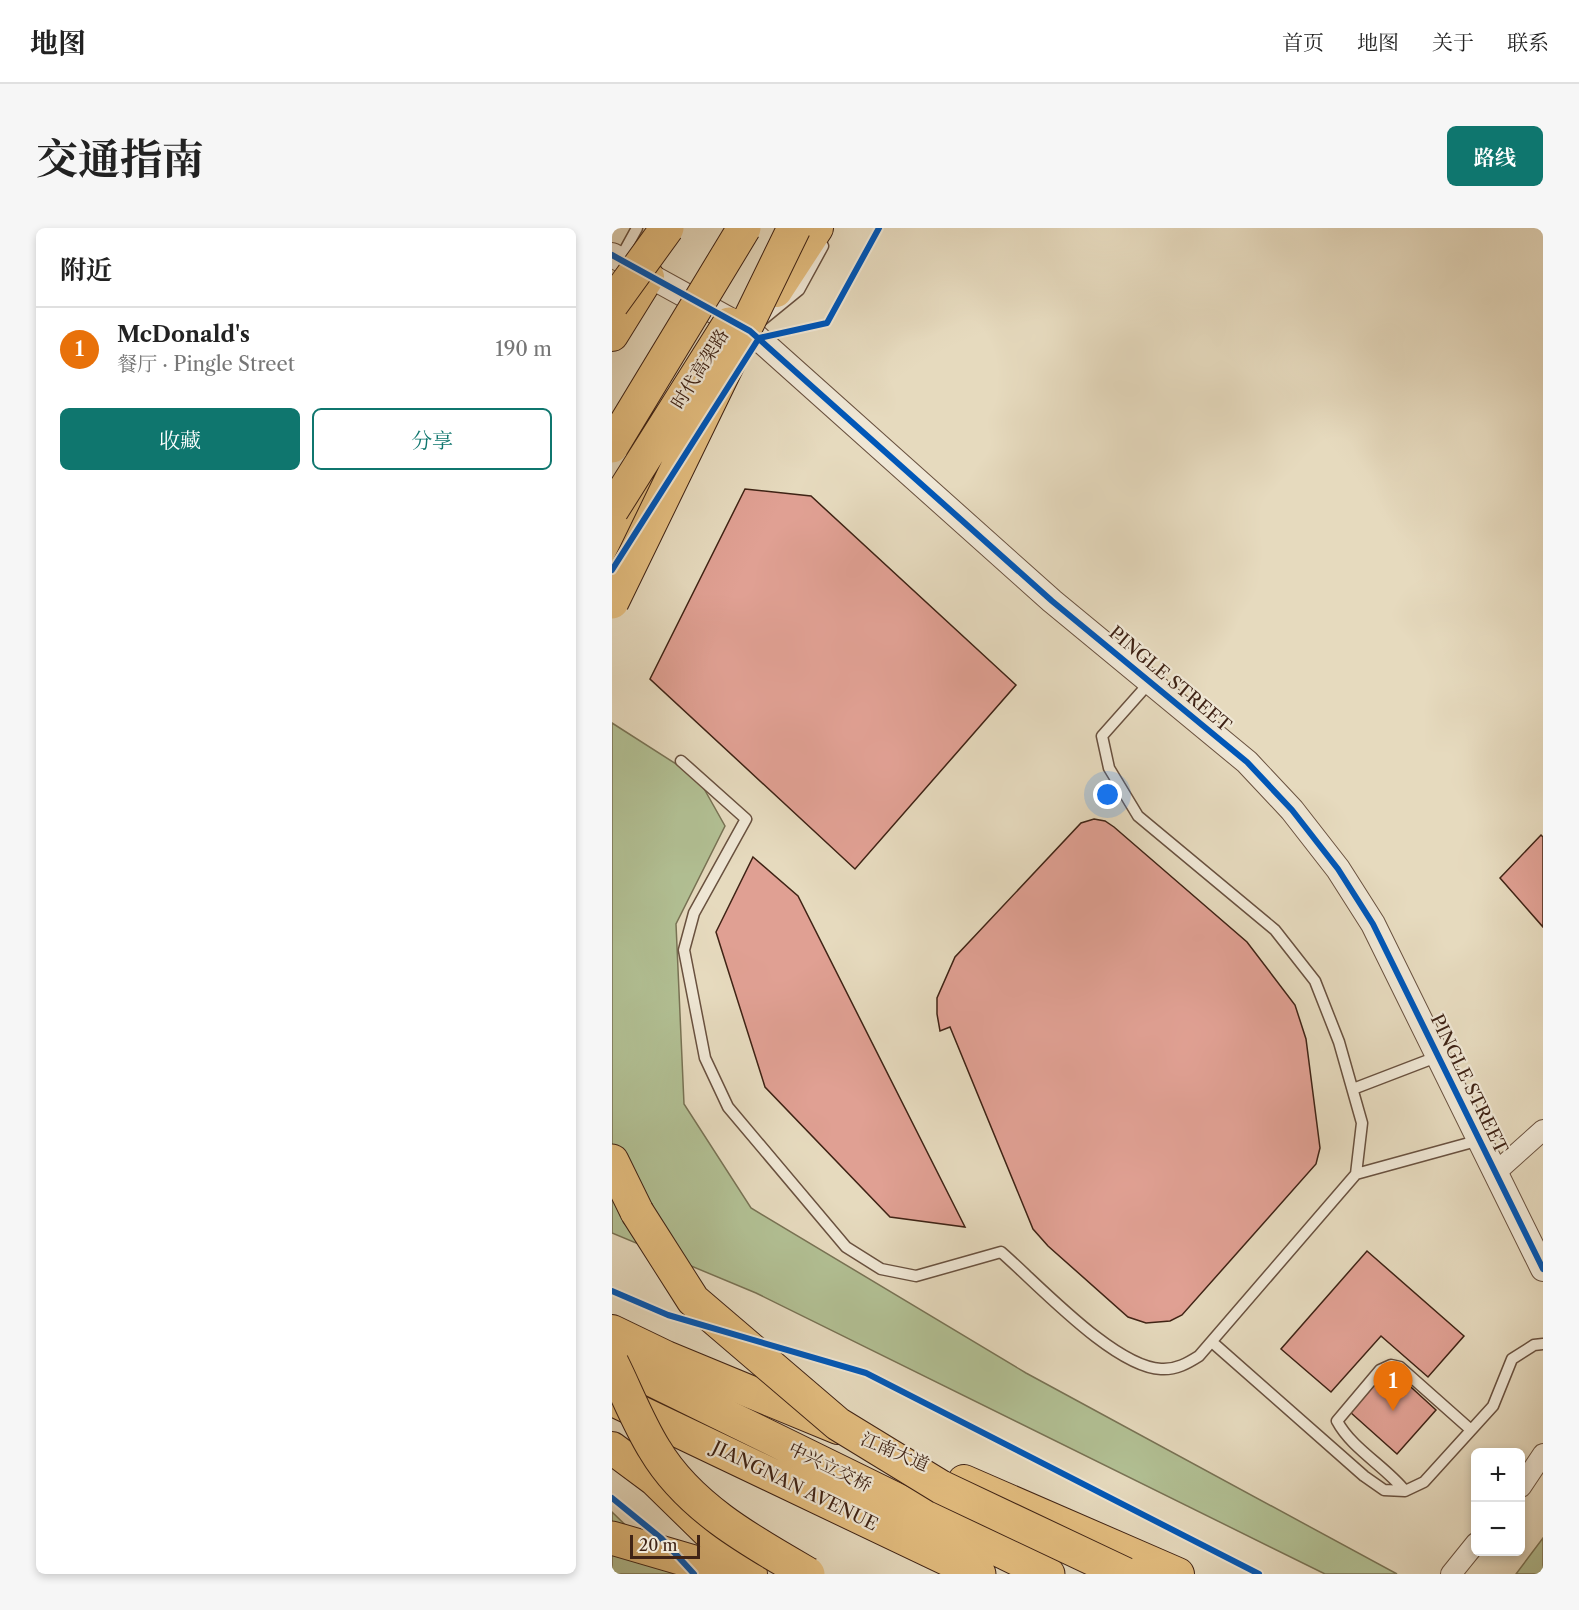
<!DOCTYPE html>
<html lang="zh">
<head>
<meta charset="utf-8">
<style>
  body { margin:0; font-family:"Libre Caslon Text","Noto Serif SC",serif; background:#f6f6f6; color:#222 }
  .controls { position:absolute; right:18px; bottom:18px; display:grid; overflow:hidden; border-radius:9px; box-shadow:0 3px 9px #0003 }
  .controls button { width:54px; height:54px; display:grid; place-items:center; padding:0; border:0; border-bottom:2px solid #e0e0e0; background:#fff; color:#222; font:30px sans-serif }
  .scale { position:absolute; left:18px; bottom:15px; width:70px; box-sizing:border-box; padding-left:6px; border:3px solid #3f2315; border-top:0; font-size:16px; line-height:21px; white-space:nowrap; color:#3f2315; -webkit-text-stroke:4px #efe7d5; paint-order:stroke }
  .you { position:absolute; left:496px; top:567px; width:21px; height:21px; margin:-15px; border:4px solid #fff; border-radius:50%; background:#1a73e8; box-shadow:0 0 0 9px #1a73e833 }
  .badge { display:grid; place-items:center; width:39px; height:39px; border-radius:50%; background:#0f766e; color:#fff; font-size:20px; font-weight:700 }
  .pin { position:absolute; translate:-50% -50px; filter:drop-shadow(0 2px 3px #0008) }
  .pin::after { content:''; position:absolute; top:32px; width:21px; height:18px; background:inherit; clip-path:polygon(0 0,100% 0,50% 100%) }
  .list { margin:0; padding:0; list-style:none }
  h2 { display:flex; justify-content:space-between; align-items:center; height:78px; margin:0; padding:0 24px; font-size:26px }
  h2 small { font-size:20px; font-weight:400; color:#767676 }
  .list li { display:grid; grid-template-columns:39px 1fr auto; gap:18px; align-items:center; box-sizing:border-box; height:84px; padding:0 24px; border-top:2px solid #e0e0e0 }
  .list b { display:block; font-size:22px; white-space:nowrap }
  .list p { margin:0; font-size:20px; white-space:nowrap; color:#767676 }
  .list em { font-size:20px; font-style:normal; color:#767676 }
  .actions { display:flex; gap:12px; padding:18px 24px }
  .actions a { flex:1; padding:14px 0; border:2px solid #0f766e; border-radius:9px; text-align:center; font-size:21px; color:#0f766e }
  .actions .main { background:#0f766e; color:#fff }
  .map { position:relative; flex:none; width:931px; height:1346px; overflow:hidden; border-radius:9px }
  header { display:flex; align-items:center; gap:36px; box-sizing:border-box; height:84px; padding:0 30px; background:#fff; border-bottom:2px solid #e0e0e0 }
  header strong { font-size:28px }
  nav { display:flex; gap:33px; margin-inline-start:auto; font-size:21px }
  .intro { display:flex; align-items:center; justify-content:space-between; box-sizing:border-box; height:144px; padding:0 36px }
  h1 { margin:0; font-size:42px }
  .button { padding:15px 27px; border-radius:9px; background:#0f766e; color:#fff; font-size:21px; font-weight:700 }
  main { display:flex; gap:36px; padding:0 36px }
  aside { flex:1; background:#fff; border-radius:9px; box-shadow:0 3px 9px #0003 }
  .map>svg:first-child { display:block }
  .green { fill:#b2c094; stroke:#787254; stroke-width:1.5 }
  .building { fill:#e0a093; stroke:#3f2315; stroke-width:1.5 }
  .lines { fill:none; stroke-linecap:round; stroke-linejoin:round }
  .service-casing { stroke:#69513f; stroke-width:13 }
  .minor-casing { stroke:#69513f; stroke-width:22 }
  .tertiary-casing { stroke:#69513f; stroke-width:26 }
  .primary-casing { stroke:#3f2315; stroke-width:34 }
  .trunk-casing { stroke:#3f2315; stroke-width:35 }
  .service { stroke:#efe7d5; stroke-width:10 }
  .minor { stroke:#efe7d5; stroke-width:20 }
  .tertiary { stroke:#efe7d5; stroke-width:24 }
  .primary { stroke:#e3bd7f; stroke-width:32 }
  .trunk { stroke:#e3bd7f; stroke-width:33 }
  .trunk-bridge-casing { stroke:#3f2315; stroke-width:35; stroke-linecap:butt }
  .trunk-bridge { stroke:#e3bd7f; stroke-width:33 }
  .cycleway-casing { stroke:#efe7d5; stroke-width:10 }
  .cycleway { stroke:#0057b8; stroke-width:6 }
  .labels { text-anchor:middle; stroke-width:4.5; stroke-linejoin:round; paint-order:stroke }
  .street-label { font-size:18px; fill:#3f2315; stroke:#efe7d5 }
</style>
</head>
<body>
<header>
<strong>地图</strong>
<nav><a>首页</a><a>地图</a><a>关于</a><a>联系</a></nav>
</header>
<div class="intro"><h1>交通指南</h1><a class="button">路线</a></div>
<main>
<aside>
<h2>附近<small></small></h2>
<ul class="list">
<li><span class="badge" style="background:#e8710a">1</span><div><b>McDonald's</b><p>餐厅 · Pingle Street</p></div><em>190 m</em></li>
</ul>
<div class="actions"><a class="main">收藏</a><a>分享</a></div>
</aside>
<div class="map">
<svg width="931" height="1346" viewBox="0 0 931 1346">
  <rect width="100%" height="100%" fill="#e6dabe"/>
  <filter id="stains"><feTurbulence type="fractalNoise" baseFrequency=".00333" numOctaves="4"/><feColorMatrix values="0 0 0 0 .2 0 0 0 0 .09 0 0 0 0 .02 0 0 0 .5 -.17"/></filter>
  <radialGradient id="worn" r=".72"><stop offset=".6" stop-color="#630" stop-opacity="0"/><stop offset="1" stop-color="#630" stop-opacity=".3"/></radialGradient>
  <path class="green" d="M0 495 86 550 113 598 64 696 72 876 139 980 414 1145 785 1346H713L144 1065 0 1005Z
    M0 1284 64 1346H0Z
    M931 1310V1346H904Z"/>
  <path class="building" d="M133 261 199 268 404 457 243 641 38 451Z
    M482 591 493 593 502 599 635 714 683 777 694 811 708 920 704 936 570 1087 558 1093 534 1095 516 1089 436 1018 421 1001 338 799 328 803 325 786V770L343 729 469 595Z
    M929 607 931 609V699L888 650Z
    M141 629 186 668 353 999 278 989 153 859 104 704Z
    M755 1023 852 1108 816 1149 769 1108 719 1164 669 1121Z
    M777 1139 824 1182 785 1226 738 1184Z"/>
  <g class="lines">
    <defs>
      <path id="service" d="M8 31 25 0
        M149 93 187 62 211 18
        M538 454 490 508 497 540 526 588 663 702 703 753 727 814 750 895 744 946
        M69 533 134 591 82 685 72 722 93 830 116 879 234 1019 269 1041 304 1048 389 1024C426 1056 502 1139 549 1141 564 1142 576 1135 587 1128L744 946 868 912
        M741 861 827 828
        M600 1114 752 1248 772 1262 793 1263 812 1254 881 1178 900 1131 922 1117 931 1116
        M793 1263C773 1238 740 1221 725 1193L768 1142 779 1137 788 1139 859 1202"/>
      <path id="minor" d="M883 945 931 902
        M909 1259 931 1226
        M839 1346 864 1315"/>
      <path id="tertiary" d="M0 27 138 103 440 373 635 534 680 582 726 641 761 696 931 1041"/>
      <path id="primary" d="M164 63 205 0
        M0 107 36 49
        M0 319 59 226
        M0 1103 54 1129 226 1200
        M0 1220 43 1252 139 1346
        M352 1253 566 1346"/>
      <path id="trunk" d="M0 933 25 984
        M0 1132 436 1346
        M4 1173 367 1346
        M0 1310 123 1346"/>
    </defs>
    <use href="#service" class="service-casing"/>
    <use href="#minor" class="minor-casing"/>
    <use href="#tertiary" class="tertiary-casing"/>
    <use href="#primary" class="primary-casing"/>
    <use href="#trunk" class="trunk-casing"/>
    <use href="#service" class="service"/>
    <use href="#minor" class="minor"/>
    <use href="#tertiary" class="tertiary"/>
    <use href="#primary" class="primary"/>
    <use href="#trunk" class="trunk"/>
    <defs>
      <path id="trunk-bridge" d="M0 76 55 0
        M0 218 132 0
        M0 282 117 96
        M0 374 182 0
        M25 984 81 1072 226 1196 329 1259 513 1346
        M0 1135C14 1163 26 1195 43 1222 77 1279 140 1314 196 1346"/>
    </defs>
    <use href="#trunk-bridge" class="trunk-bridge-casing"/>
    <use href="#trunk-bridge" class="trunk-bridge"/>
    <defs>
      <path id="cycleway" d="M0 27 138 103 440 373 635 534 680 582 726 641 761 696 931 1041
        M0 342 147 110 215 95 267 0
        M0 1063 56 1087 254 1145 647 1346
        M0 1270 49 1310 82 1346"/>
    </defs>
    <use href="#cycleway" class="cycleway-casing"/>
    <use href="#cycleway" class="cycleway"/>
  </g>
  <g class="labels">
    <g class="street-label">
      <text transform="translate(88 141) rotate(-58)" y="6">时代高架路</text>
      <text transform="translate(558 451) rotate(40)" y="6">PINGLE STREET</text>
      <text transform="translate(857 856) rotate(64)" y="6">PINGLE STREET</text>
      <text transform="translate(283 1224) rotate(23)" y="6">江南大道</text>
      <text transform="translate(218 1239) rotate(26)" y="6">中兴立交桥</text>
      <text transform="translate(183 1258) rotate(26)" y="6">JIANGNAN AVENUE</text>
    </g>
  </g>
  <rect width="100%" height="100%" filter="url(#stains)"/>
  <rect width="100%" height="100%" fill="url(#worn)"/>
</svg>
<div class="controls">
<button>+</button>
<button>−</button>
</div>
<div class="scale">20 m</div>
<div class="you"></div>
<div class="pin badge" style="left:781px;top:1183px;background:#e8710a">1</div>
</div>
</main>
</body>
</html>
